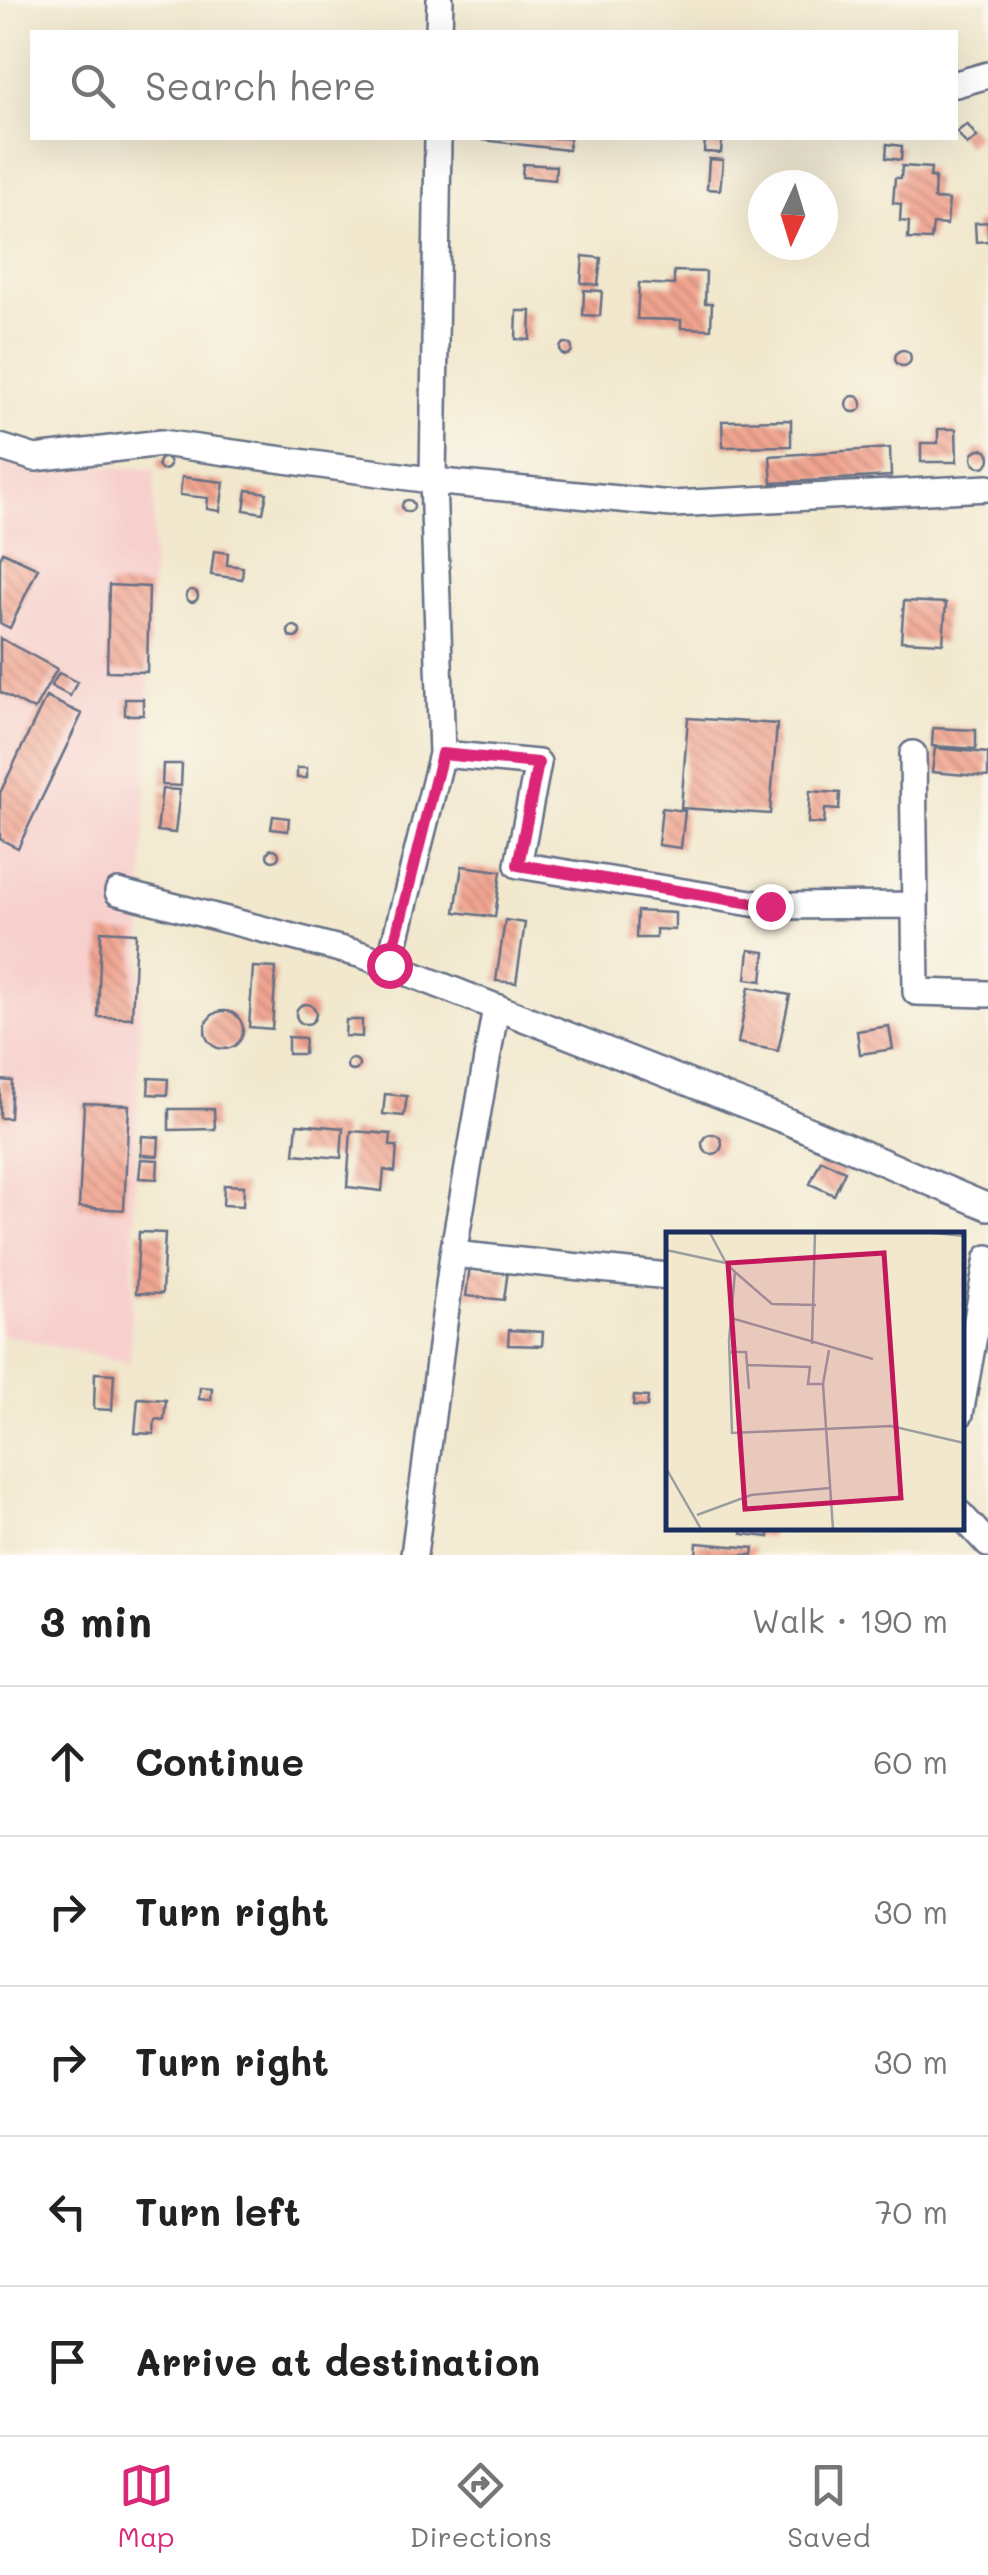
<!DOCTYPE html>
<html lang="en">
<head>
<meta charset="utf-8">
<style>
  body { margin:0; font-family:Mali,sans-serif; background:#f6f6f6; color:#222 }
  .compass { position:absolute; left:748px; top:170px; width:90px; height:90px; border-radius:50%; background:#fff; box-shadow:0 10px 40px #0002; rotate:184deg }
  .stop { position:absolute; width:30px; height:30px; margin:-22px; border:8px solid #db2777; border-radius:50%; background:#fff }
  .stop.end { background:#db2777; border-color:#fff; box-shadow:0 2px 10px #0008 }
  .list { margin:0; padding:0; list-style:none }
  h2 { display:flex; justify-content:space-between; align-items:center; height:130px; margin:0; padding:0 40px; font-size:42px }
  h2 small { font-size:32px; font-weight:400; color:#767676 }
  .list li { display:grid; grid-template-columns:65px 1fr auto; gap:30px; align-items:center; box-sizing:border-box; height:150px; padding:0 40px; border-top:2px solid #e0e0e0 }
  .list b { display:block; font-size:38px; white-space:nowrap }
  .list em { font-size:32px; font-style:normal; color:#767676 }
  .icon { flex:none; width:55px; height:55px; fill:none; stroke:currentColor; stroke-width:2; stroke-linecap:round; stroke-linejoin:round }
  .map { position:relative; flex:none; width:988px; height:1555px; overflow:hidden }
  .search { position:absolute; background:#fff; box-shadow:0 10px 40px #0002; left:30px; right:30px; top:30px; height:110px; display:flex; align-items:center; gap:25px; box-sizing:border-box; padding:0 35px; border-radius:0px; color:#767676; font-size:38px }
  .sheet { height:880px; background:#fff }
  nav { display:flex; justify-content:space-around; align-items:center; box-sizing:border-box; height:140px; border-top:2px solid #e0e0e0; background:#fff; font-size:28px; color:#767676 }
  nav a { display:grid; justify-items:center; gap:5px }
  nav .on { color:#db2777 }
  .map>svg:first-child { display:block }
  .built { fill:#f7d0cd }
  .building { fill:url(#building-back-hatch) }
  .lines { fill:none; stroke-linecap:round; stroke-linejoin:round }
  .minor-casing { stroke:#667085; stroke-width:30 }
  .minor { stroke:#fff; stroke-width:25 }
  .route { stroke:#db2777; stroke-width:12 }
  .inset-road { fill:none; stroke:#9b9ea1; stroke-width:2.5 }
  .view { fill:#c2185b; fill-opacity:0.15; stroke:#c2185b; stroke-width:5 }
  .inset-edge { fill:none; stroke:#1b2f5e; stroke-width:5 }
</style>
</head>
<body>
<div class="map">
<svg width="988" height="1555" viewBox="0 0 988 1555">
  <defs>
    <pattern id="building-back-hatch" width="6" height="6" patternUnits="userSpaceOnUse" patternTransform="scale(2.5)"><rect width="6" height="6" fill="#f2a591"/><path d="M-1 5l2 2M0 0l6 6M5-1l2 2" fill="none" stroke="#c3877a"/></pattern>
  </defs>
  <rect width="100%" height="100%" fill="#fbf7ec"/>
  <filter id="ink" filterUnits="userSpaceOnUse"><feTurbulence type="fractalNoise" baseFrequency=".01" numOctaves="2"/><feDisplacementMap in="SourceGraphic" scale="20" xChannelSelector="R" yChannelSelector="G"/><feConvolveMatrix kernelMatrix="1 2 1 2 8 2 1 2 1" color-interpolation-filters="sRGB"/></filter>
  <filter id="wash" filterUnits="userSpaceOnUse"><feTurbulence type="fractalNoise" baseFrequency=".0048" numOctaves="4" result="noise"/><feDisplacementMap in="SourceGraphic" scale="40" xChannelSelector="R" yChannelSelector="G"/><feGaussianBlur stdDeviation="2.25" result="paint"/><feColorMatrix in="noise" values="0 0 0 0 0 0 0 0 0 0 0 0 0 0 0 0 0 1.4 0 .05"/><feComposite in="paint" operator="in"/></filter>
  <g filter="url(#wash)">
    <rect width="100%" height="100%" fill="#f1e8ce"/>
    <path class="built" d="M0 457 155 470 130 1363 0 1334Z"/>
    <g id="blocks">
      <path class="building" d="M967 124 977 137 967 145 957 132Z
        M482 138H570L568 150 482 140Z
        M705 138H722L721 153 704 152Z
        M887 144 902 146 901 160 886 158Z
        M709 159 723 160 720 190 707 189Z
        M523 164 556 166 555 180 522 177Z
        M902 166 931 168 930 177H935L934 199 949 200 947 225 933 224 931 240 908 239 909 222 900 221 901 204 893 203 895 178H901Z
        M988 222V241L976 242 975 223Z
        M583 256 601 258 598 285 581 283Z
        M674 271 706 272 705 303H712L711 329 681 328V320L637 319 639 283 674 285Z
        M584 290 602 291 600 316 583 315Z
        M517 311H531L530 340 516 339Z
        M560 349a6 6 0 1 1 12 0a6 6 0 1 1-12 0Z
        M895 358a8 8 0 1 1 16 0a8 8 0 1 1-16 0Z
        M846 404a8 8 0 1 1 16 0a8 8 0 1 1-16 0Z
        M791 420V446L723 447 722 421Z
        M938 429H956L957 462H921V443H938Z
        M890 448 891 476 772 483 770 456Z
        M972 458a9 9 0 1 1 18 0a9 9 0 1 1-18 0Z
        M158 464a6 6 0 1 1 12 0a6 6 0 1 1-12 0Z
        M182 477 224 482 220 511 207 509 208 498 180 495Z
        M247 490 267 493 263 513 244 510Z
        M402 506a6 6 0 1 1 12 0a6 6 0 1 1-12 0Z
        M214 551 228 553 227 565 243 567 242 579 211 575Z
        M3 552 38 568 10 628 0 623V558Z
        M109 585 149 587 147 672 107 671Z
        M186 596a6 6 0 1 1 12 0a6 6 0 1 1-12 0Z
        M904 601 946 603 943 643 901 641Z
        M288 632a6 6 0 1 1 12 0a6 6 0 1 1-12 0Z
        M0 638 57 669 34 710 0 692Z
        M59 673 77 682 70 696 51 686Z
        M46 697 82 714 18 848 0 839V793Z
        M125 699H143V715H125Z
        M688 718 777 724 770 814 681 808Z
        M933 728 976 730V749L932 746Z
        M935 748 988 753V777L932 772Z
        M163 764H182L181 786 162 785Z
        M297 768H307V778H297Z
        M162 789 180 790 175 833 157 831Z
        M810 791 840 793 839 810 825 809 824 824 808 823Z
        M662 808 685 811 681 848 658 845Z
        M273 816 289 818 288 831 271 829Z
        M267 855a6 6 0 1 1 12 0a6 6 0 1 1-12 0Z
        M462 866 501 871 495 917 455 912Z
        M637 911 675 913V930L656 929V938H636Z
        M505 920 525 923 516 983 496 981Z
        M101 931 136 933 132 1018 98 1017Z
        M749 950 765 952 762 981 746 979Z
        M253 967 276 968 272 1029 249 1027Z
        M749 987 790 995 778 1051 738 1043Z
        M296 1014a10 10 0 1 1 20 0a10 10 0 1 1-20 0Z
        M205 1030a19 19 0 1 1 38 0a19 19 0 1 1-38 0Z
        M346 1020H362V1037L345 1036Z
        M889 1026 893 1049 860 1054 857 1031Z
        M288 1037 305 1038 304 1054H288Z
        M347 1065a6 6 0 1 1 12 0a6 6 0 1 1-12 0Z
        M149 1078 168 1079 167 1095 148 1094Z
        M0 1080 12 1081 10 1118H0Z
        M385 1094 407 1096 404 1116 383 1114Z
        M84 1103 129 1105 124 1210 79 1207Z
        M169 1109H214L215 1129 169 1130Z
        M297 1124 343 1128 341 1158 294 1154Z
        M351 1131 391 1134 390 1146H397L395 1172 384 1170 382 1191 347 1187Z
        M702 1144a10 10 0 1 1 20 0a10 10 0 1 1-20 0Z
        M142 1136 159 1137 158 1156 141 1155Z
        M141 1159 158 1160 157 1179 139 1178Z
        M821 1160 845 1171 834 1195 810 1184Z
        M224 1185 244 1186 243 1206 223 1205Z
        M139 1232 165 1233 162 1294 136 1293Z
        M470 1266 508 1270 504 1300 466 1296Z
        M509 1330 543 1332 542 1346 508 1345Z
        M95 1373 114 1374 112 1410 94 1409Z
        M200 1387 212 1388 211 1400 199 1399Z
        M634 1396 648 1397 647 1407 633 1406Z
        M138 1398 166 1400 164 1420 155 1419 154 1434 135 1433Z
        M743 1528H770L769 1537 742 1534Z
        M697 1543 754 1548 753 1555H696Z"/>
    </g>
  </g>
  <g filter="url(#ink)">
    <use href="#blocks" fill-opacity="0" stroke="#667085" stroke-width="2.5"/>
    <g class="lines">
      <defs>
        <path id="minor" d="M439 32 440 0
          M956 84 988 75
          M0 447 35 458 161 443 452 483 672 504 988 488
          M442 754 538 763 518 865 770 906 915 905
          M913 754 916 992 988 994
          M118 892 363 955 789 1122 988 1207
          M389 965 442 754 433 480 438 138
          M453 1254 668 1276
          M960 1414 988 1258
          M960 1514 988 1544
          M414 1555 453 1254 496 1007"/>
      </defs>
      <use href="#minor" class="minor-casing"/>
      <use href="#minor" class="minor"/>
    </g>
  </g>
  <g class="lines" filter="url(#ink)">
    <path class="route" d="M389 965 442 754 538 763 518 865 770 906"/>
  </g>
  <g transform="translate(666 1232)">
    <rect width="298" height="298" fill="#f1e8ce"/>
    <path class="inset-road" d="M44 1 59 29M267 1 298 4M0 18 60 31 69 40 63 108 66 201 225 194 298 211M69 40 106 72 150 73M65 86 207 127M146 112 149 1M163 118 157 152 167 297M63 120H80L83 157M81 133 144 135 142 152H157M0 236 35 297M31 283 85 263 164 256"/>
    <path class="view" d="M218 21 235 266 79 277 62 31Z"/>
    <rect width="298" height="298" class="inset-edge"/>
  </g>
</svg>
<svg class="compass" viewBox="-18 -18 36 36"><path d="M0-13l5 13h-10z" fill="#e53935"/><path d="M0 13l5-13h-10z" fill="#767676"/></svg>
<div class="stop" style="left:389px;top:965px"></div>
<div class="stop end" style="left:770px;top:906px"></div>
<div class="search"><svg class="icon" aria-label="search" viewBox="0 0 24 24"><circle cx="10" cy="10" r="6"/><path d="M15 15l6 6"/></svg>Search here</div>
</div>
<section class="sheet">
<h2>3 min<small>Walk · 190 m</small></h2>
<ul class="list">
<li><svg class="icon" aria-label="ahead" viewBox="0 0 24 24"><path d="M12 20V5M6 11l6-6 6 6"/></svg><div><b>Continue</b></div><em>60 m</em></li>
<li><svg class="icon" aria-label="right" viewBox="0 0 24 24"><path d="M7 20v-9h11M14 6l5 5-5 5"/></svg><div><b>Turn right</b></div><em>30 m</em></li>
<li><svg class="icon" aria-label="right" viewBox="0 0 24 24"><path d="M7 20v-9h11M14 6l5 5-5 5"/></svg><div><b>Turn right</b></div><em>30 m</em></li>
<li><svg class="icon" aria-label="left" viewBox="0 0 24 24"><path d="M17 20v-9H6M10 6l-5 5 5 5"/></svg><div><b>Turn left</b></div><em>70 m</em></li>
<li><svg class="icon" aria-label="arrive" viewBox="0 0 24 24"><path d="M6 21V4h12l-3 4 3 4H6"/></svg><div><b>Arrive at destination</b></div></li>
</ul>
</section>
<nav>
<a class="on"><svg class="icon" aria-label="map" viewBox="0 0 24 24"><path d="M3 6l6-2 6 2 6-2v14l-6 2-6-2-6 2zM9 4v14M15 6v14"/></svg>Map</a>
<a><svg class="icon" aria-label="directions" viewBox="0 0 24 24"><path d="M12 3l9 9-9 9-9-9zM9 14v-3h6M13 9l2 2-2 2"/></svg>Directions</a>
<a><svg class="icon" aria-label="saved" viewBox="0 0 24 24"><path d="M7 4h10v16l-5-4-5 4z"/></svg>Saved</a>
</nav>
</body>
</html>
